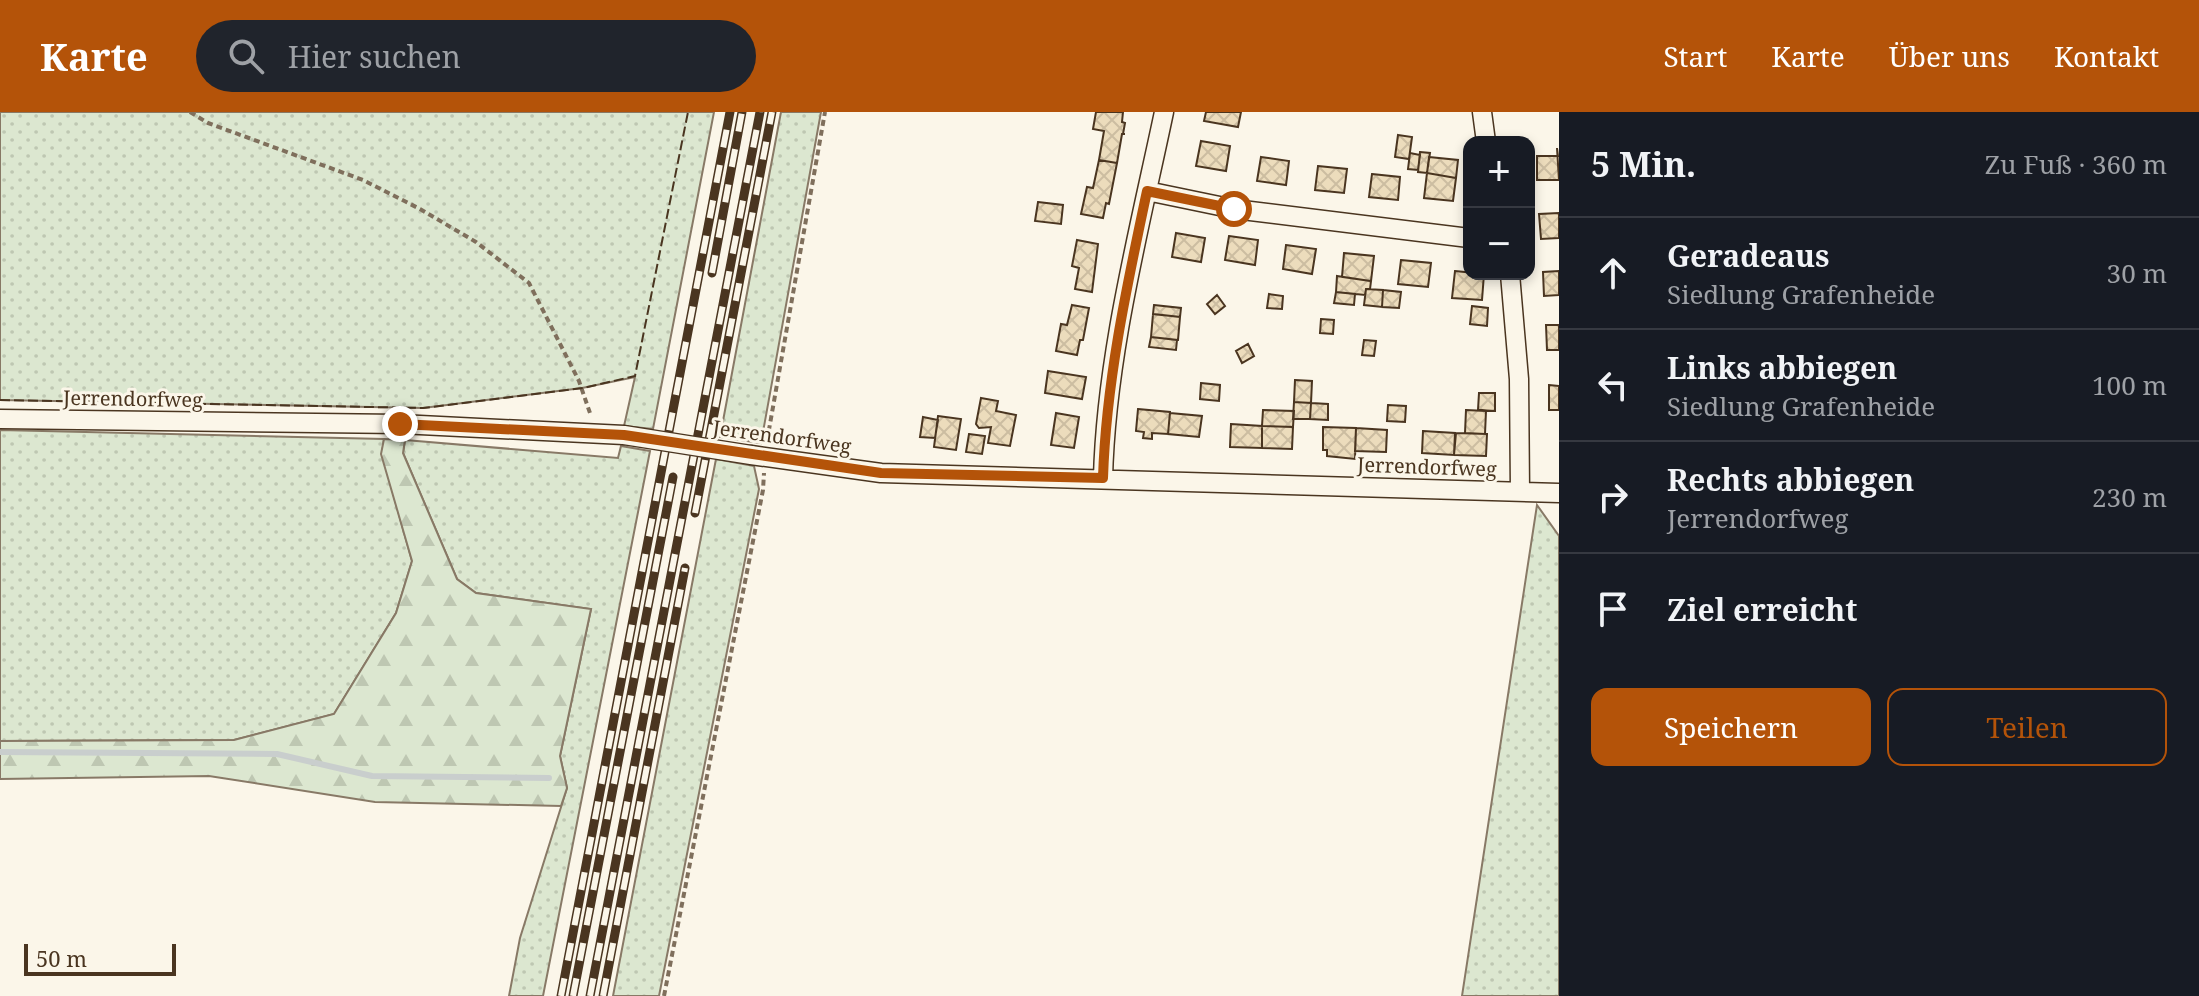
<!DOCTYPE html>
<html lang="de">
<head>
<meta charset="utf-8">
<style>
  body { margin:0; font-family:"Noto Serif",serif; background:#20242c; color:#f1f3f6 }
  .controls { position:absolute; right:24px; top:24px; display:grid; overflow:hidden; border-radius:16px; box-shadow:0 4px 12px #0003 }
  .controls button { width:72px; height:72px; display:grid; place-items:center; padding:0; border:0; border-bottom:2px solid #363941; background:#171b24; color:#f1f3f6; font:40px sans-serif }
  .scale { position:absolute; left:24px; bottom:20px; width:152px; box-sizing:border-box; padding-left:8px; border:4px solid #4a3520; border-top:0; font-size:22px; line-height:28px; white-space:nowrap; color:#4a3520; -webkit-text-stroke:6px #fbf6e9; paint-order:stroke }
  .stop { position:absolute; width:24px; height:24px; margin:-18px; border:6px solid #b45309; border-radius:50%; background:#fff }
  .stop.end { background:#b45309; border-color:#fff; box-shadow:0 2px 8px #0008 }
  .list { margin:0; padding:0; list-style:none }
  h2 { display:flex; justify-content:space-between; align-items:center; height:104px; margin:0; padding:0 32px; font-size:34px }
  h2 small { font-size:26px; font-weight:400; color:#9ea1a6 }
  .list li { display:grid; grid-template-columns:52px 1fr auto; gap:24px; align-items:center; box-sizing:border-box; height:112px; padding:0 32px; border-top:2px solid #363941 }
  .list b { display:block; font-size:30px; white-space:nowrap }
  .list p { margin:0; font-size:26px; white-space:nowrap; color:#9ea1a6 }
  .list em { font-size:26px; font-style:normal; color:#9ea1a6 }
  .actions { display:flex; gap:16px; padding:24px 32px }
  .actions a { flex:1; padding:18px 0; border:2px solid #b45309; border-radius:16px; text-align:center; font-size:28px; color:#b45309 }
  .actions .main { background:#b45309; color:#fff }
  .icon { flex:none; width:44px; height:44px; fill:none; stroke:currentColor; stroke-width:2; stroke-linecap:round; stroke-linejoin:round }
  .map { position:relative; flex:none; width:1559px; height:884px; overflow:hidden }
  header { display:flex; align-items:center; gap:48px; box-sizing:border-box; height:112px; padding:0 40px; background:#b45309; color:#fff }
  header strong { font-size:38px }
  nav { display:flex; gap:44px; margin-inline-start:auto; font-size:28px }
  .search { width:560px; height:72px; background:#20242c; display:flex; align-items:center; gap:20px; box-sizing:border-box; padding:0 28px; border-radius:44px; color:#9ea1a6; font-size:30px }
  main { display:flex }
  aside { flex:1; background:#171b24 }
  .map>svg:first-child { display:block }
  .grass { fill:url(#grass-dots); stroke:#887966; stroke-width:2 }
  .forest { fill:url(#forest-firs); stroke:#887966; stroke-width:2 }
  .lines { fill:none; stroke-linecap:round; stroke-linejoin:round }
  .stream { stroke:#c9cecd; stroke-width:6 }
  .building { fill:url(#building-cross-hatch); stroke:#4a3520; stroke-width:2 }
  .minor-casing { stroke:#4a3520; stroke-width:21 }
  .path { stroke:#7f6f5c; stroke-width:4; stroke-dasharray:6 4; stroke-linecap:butt }
  .minor { stroke:#fbf6e9; stroke-width:18 }
  .rail-casing { stroke:#4a3520; stroke-width:9 }
  .rail { stroke:#fbf6e9; stroke-width:6; stroke-dasharray:18; stroke-linecap:butt }
  .minor-bridge-casing { stroke:#4a3520; stroke-width:21; stroke-linecap:butt }
  .minor-bridge { stroke:#fbf6e9; stroke-width:18 }
  .fence { stroke:#4a3520; stroke-width:2; stroke-dasharray:10 4; stroke-linecap:butt }
  .route { stroke:#b45309; stroke-width:10 }
  .labels { text-anchor:middle; stroke-width:6; stroke-linejoin:round; paint-order:stroke }
  .street-label { font-size:20px; fill:#4a3520; stroke:#fbf6e9 }
</style>
</head>
<body>
<header>
<strong>Karte</strong>
<div class="search"><svg class="icon" aria-label="search" viewBox="0 0 24 24"><circle cx="10" cy="10" r="6"/><path d="M15 15l6 6"/></svg>Hier suchen</div>
<nav><a>Start</a><a>Karte</a><a>Über uns</a><a>Kontakt</a></nav>
</header>
<main>
<div class="map">
<svg width="1559" height="884" viewBox="0 0 1559 884">
  <defs>
    <pattern id="grass-dots" width="8" height="8" patternUnits="userSpaceOnUse" patternTransform="scale(2)"><rect width="8" height="8" fill="#dce7d0"/><path d="M2 2h.1M6 6h.1" fill="none" stroke="#bec7b2" stroke-width="1.8" stroke-linecap="round"/></pattern>
    <pattern id="forest-firs" width="22" height="20" patternUnits="userSpaceOnUse" patternTransform="scale(2)"><rect width="22" height="20" fill="#dce7d0"/><path d="M5 1l3.5 6h-7zM16 11l3.5 6h-7z" fill="#bec7b2"/></pattern>
    <pattern id="building-cross-hatch" width="8" height="8" patternUnits="userSpaceOnUse" patternTransform="scale(2)"><rect width="8" height="8" fill="#ecdcbc"/><path d="M0 0l8 8M0 8l8-8" fill="none" stroke="#ccbda1"/></pattern>
  </defs>
  <rect width="100%" height="100%" fill="#fbf6e9"/>
  <path class="grass" d="M0 0H714L653 317 624 314 635 265 582 276 423 296 0 288Z
    M781 0H821L761 331 720 325Z
    M0 318 384 327 382 342 412 449 396 501 334 602 234 628 0 629Z
    M405 328 618 346 621 334 650 339 543 884H509L520 826 567 676 560 644 591 497 476 481 457 467 403 341Z
    M716 347 754 354 759 377 659 884H613Z
    M1537 393 1559 424V884H1462Z"/>
  <path class="forest" d="M384 327 405 328 403 341 457 467 476 481 591 497 560 644 567 676 561 694 375 690 209 664 0 667V629L234 628 334 602 396 501 412 449 381 342Z"/>
  <g class="lines">
    <path class="stream" d="M0 640 277 642 372 664 549 666"/>
  </g>
  <path class="building" d="M1096 0H1123L1122 10 1125 11 1123 22H1125H1122L1117 51 1099 48 1104 19 1093 17Z
    M1206 0H1241L1238 15 1204 9Z
    M1398 23 1412 25 1409 47 1395 45Z
    M1201 29 1230 34 1226 59 1196 54Z
    M1557 36 1559 68H1537V44H1558Z
    M1420 40 1430 41 1427 61 1418 60Z
    M1410 41 1420 43 1418 58 1408 57Z
    M1261 45 1289 49 1286 73 1257 69Z
    M1429 45 1458 48 1456 66 1427 61Z
    M1099 48 1117 51 1109 92 1106 91 1103 106 1081 102 1087 75 1093 76Z
    M1318 54 1347 57 1344 81 1315 78Z
    M1427 61 1456 66 1453 89 1424 86Z
    M1372 62 1400 65 1398 88 1369 85Z
    M1038 90 1063 93 1061 112 1035 109Z
    M1559 101V126L1541 127 1539 102Z
    M1176 121 1205 126 1201 150 1172 145Z
    M1229 124 1258 128 1255 153 1225 148Z
    M1077 128 1098 132 1092 180 1075 177 1079 156 1072 154Z
    M1286 133 1316 137 1312 162 1283 157Z
    M1344 141 1374 144 1371 169 1342 165Z
    M1401 148 1431 151 1428 175 1398 172Z
    M1455 159 1484 162 1482 188 1452 186Z
    M1559 159V183L1544 184 1543 160Z
    M1337 164 1371 169 1370 177H1366L1365 183 1336 180Z
    M1366 177 1383 178 1382 195 1364 193Z
    M1383 178 1401 180 1399 196 1382 195Z
    M1336 180 1355 182 1354 193 1334 191Z
    M1269 182 1283 184 1282 197 1267 196Z
    M1217 183 1225 194 1215 202 1207 192Z
    M1072 193 1089 196 1083 228H1080L1077 243 1056 239 1061 212 1067 213Z
    M1154 193 1181 196 1180 205 1153 202Z
    M1472 194 1488 196 1487 214 1470 212Z
    M1153 202 1180 205 1178 228 1151 225Z
    M1321 207 1334 208 1333 222 1320 221Z
    M1546 213H1559V238H1547Z
    M1151 225 1177 228 1176 238 1149 235Z
    M1364 228 1376 229 1374 244 1362 243Z
    M1248 232 1254 244 1242 251 1236 239Z
    M1048 259 1086 265 1082 287 1045 281Z
    M1295 268 1312 269 1311 291 1294 290Z
    M1201 271 1220 273 1219 289 1200 287Z
    M1549 273 1559 274V298H1549Z
    M1479 281H1495V299L1478 298Z
    M981 286 998 289 996 299 1016 303 1010 334 988 331 991 315 979 316 976 312Z
    M1294 290 1311 291 1310 307H1293Z
    M1311 291 1328 292V308L1310 307Z
    M1388 293 1406 294 1405 310 1387 309Z
    M1138 297 1170 300 1168 322 1152 321V327L1143 326 1144 320 1136 319Z
    M1263 298 1294 299 1293 315 1262 314Z
    M1466 298 1486 299 1485 322 1465 321Z
    M1056 301 1079 305 1074 336 1051 333Z
    M1170 301 1202 304 1199 325 1168 322Z
    M938 304 961 307 956 338 934 335Z
    M923 305 938 308 935 326 920 325Z
    M1231 312 1262 314V336L1230 335Z
    M1262 314 1293 315 1292 337 1262 336Z
    M1323 315 1356 316 1355 347 1327 344V338H1323Z
    M1356 316 1387 318 1386 340 1355 339Z
    M1423 319 1455 321 1454 343 1422 341Z
    M1456 321 1487 322 1486 344 1454 343Z
    M969 322 985 324 982 342 966 340Z"/>
  <g class="lines">
    <defs>
      <path id="minor" d="M1482 0 1486 30
        M1147 79 1234 97 1469 126
        M1510 162 1519 267 1520 380
        M0 307 400 312 624 323
        M751 343 881 361 1559 381
        M1103 366C1106 245 1139 119 1164 0"/>
    </defs>
    <use href="#minor" class="minor-casing"/>
    <path class="path" d="M190 0 208 11 363 68 420 97 476 130 529 171 579 269 591 304
      M767 329 825 0
      M664 884 763 378 764 361"/>
    <use href="#minor" class="minor"/>
    <defs>
      <path id="rail" d="M712 161 742 0
        M695 401 772 0
        M561 884 730 0
        M573 884 673 365
        M590 884 760 0
        M603 884 685 456"/>
    </defs>
    <use href="#rail" class="rail-casing"/>
    <use href="#rail" class="rail"/>
    <defs>
      <path id="minor-bridge" d="M624 323 751 343"/>
    </defs>
    <use href="#minor-bridge" class="minor-bridge-casing"/>
    <use href="#minor-bridge" class="minor-bridge"/>
    <path class="fence" d="M0 288 423 296 583 276 635 264 688 0"/>
  </g>
  <g class="lines">
    <path class="route" d="M400 312 624 323 881 361 1103 366C1106 270 1127 173 1147 79L1234 97"/>
  </g>
  <g class="labels">
    <g class="street-label">
      <text transform="translate(133 287) rotate(1)" y="7">Jerrendorfweg</text>
      <text transform="translate(782 325) rotate(8)" y="7">Jerrendorfweg</text>
      <text transform="translate(1427 355) rotate(2)" y="7">Jerrendorfweg</text>
    </g>
  </g>
</svg>
<div class="controls">
<button>+</button>
<button>−</button>
</div>
<div class="scale">50 m</div>
<div class="stop" style="left:1234px;top:97px"></div>
<div class="stop end" style="left:400px;top:312px"></div>
</div>
<aside>
<h2>5 Min.<small>Zu Fuß · 360 m</small></h2>
<ul class="list">
<li><svg class="icon" aria-label="ahead" viewBox="0 0 24 24"><path d="M12 20V5M6 11l6-6 6 6"/></svg><div><b>Geradeaus</b><p>Siedlung Grafenheide</p></div><em>30 m</em></li>
<li><svg class="icon" aria-label="left" viewBox="0 0 24 24"><path d="M17 20v-9H6M10 6l-5 5 5 5"/></svg><div><b>Links abbiegen</b><p>Siedlung Grafenheide</p></div><em>100 m</em></li>
<li><svg class="icon" aria-label="right" viewBox="0 0 24 24"><path d="M7 20v-9h11M14 6l5 5-5 5"/></svg><div><b>Rechts abbiegen</b><p>Jerrendorfweg</p></div><em>230 m</em></li>
<li><svg class="icon" aria-label="arrive" viewBox="0 0 24 24"><path d="M6 21V4h12l-3 4 3 4H6"/></svg><div><b>Ziel erreicht</b></div></li>
</ul>
<div class="actions"><a class="main">Speichern</a><a>Teilen</a></div>
</aside>
</main>
</body>
</html>
